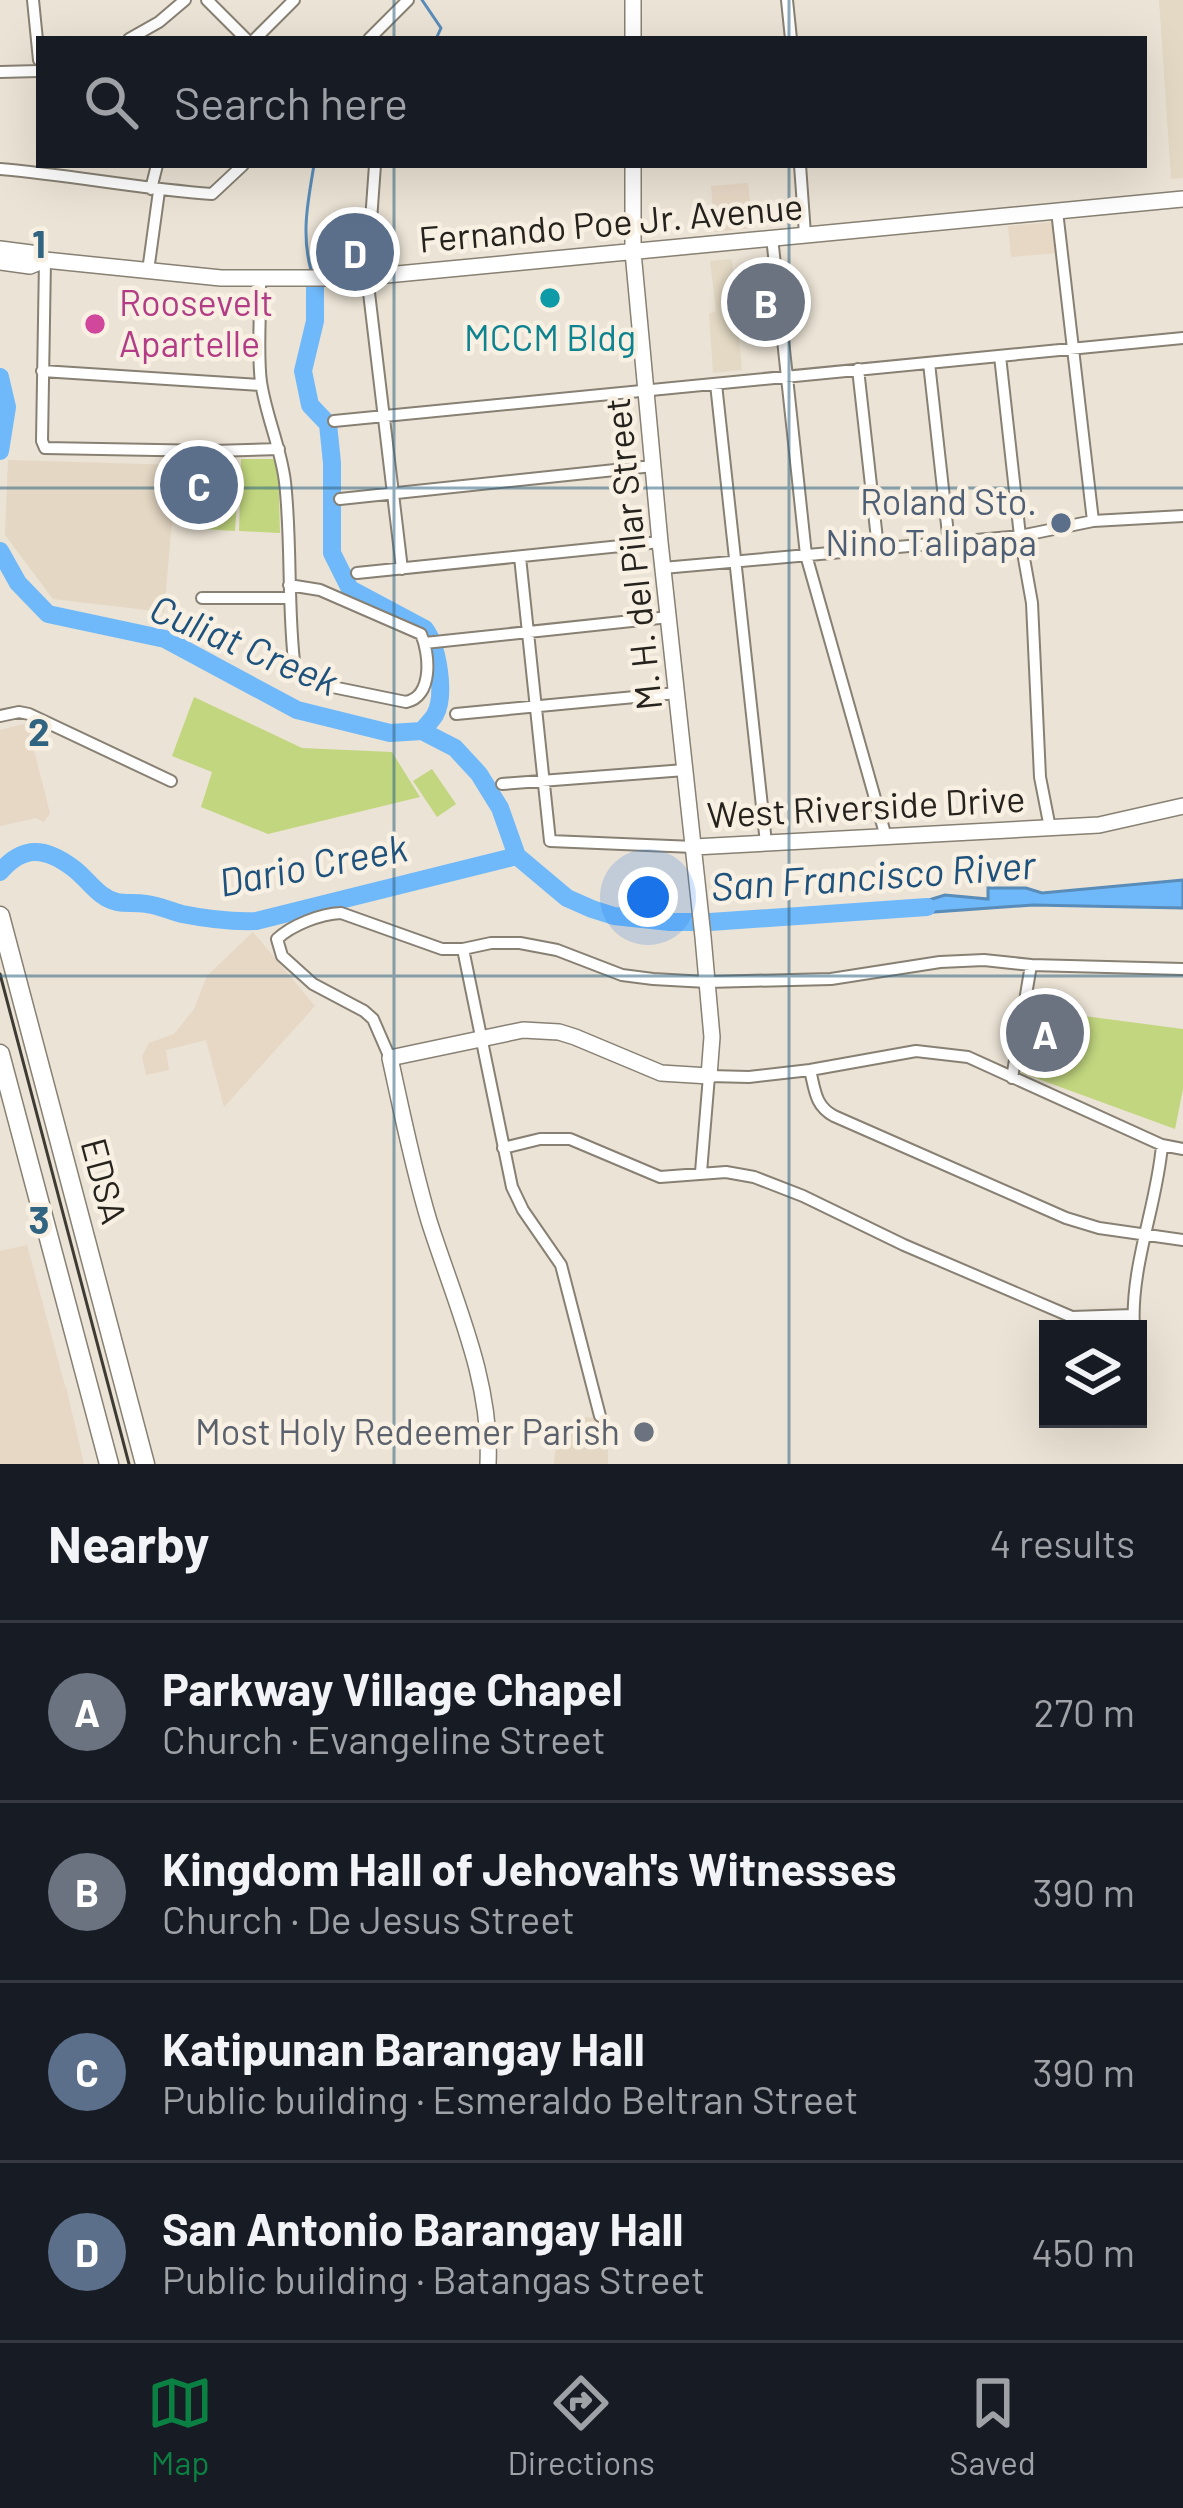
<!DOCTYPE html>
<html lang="en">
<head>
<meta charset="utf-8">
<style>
  body { margin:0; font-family:Barlow,sans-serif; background:#20242c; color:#f1f3f6 }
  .controls { position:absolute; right:36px; bottom:36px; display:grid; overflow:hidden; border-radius:0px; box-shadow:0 12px 48px #0002 }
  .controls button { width:108px; height:108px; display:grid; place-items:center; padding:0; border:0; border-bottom:3px solid #363941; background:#171b24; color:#f1f3f6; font:60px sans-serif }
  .you { position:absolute; left:648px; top:897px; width:42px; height:42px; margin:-30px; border:9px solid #fff; border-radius:50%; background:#1a73e8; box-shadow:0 0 0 18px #1a73e833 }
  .badge { display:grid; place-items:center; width:78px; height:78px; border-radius:50%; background:#0b8043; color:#fff; font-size:39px; font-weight:700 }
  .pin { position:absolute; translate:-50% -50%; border:6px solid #fff; box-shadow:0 3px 12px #0006 }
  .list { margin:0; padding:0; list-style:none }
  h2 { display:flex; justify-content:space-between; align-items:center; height:156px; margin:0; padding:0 48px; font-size:51px }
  h2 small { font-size:39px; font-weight:400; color:#9ea1a6 }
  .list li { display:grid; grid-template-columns:78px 1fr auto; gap:36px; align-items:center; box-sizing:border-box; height:180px; padding:0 48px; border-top:3px solid #363941 }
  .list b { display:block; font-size:45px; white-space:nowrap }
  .list p { margin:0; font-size:39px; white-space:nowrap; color:#9ea1a6 }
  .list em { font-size:39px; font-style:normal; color:#9ea1a6 }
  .icon { flex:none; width:66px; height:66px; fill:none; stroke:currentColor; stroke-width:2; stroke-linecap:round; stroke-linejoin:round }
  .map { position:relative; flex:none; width:1183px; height:1464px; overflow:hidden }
  .search { position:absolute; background:#171b24; box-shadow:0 12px 48px #0002; left:36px; right:36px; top:36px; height:132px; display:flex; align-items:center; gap:30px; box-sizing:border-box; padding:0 42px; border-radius:0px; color:#9ea1a6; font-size:45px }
  .sheet { height:876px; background:#171b24 }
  nav { display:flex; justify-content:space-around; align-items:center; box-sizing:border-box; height:168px; border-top:3px solid #363941; background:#171b24; font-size:33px; color:#9ea1a6 }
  nav a { display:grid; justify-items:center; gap:6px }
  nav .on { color:#0b8043 }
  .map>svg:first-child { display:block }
  .commercial { fill:#e7d7c5 }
  .industrial { fill:#e3d9c4 }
  .built { fill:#e4d7c3 }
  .green { fill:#c2d67f }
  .water { fill:#6fb9fa; stroke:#598cb8; stroke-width:3 }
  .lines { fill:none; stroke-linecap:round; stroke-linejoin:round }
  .stream { stroke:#598cb8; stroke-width:3 }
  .river { stroke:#6fb9fa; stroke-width:18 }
  .street-casing { stroke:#878073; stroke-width:14 }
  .secondary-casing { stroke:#878073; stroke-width:18 }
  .highway-casing { stroke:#878073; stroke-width:21 }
  .street { stroke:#fff; stroke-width:10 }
  .secondary { stroke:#fff; stroke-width:15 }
  .highway { stroke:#fff; stroke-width:18 }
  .tram { stroke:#3e3b34; stroke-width:3 }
  .grid { fill:none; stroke:#316481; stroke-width:3; stroke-opacity:0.55 }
  .culture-dot { fill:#0f9aa8; stroke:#f8f0e2; stroke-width:4.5 }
  .hotel-dot { fill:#d1479c; stroke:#f8f0e2; stroke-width:4.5 }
  .service-dot { fill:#5c6f8a; stroke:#f8f0e2; stroke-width:4.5 }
  .worship-dot { fill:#6b7280; stroke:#f8f0e2; stroke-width:4.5 }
  .labels { text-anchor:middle; stroke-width:9; stroke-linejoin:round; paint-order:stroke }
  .street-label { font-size:36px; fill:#26231e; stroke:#f8f0e2 }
  .hotel-label { font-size:36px; fill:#b23c85; stroke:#f8f0e2; text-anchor:start }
  .culture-label { font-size:36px; fill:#0d838f; stroke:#f8f0e2 }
  .service-label { font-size:36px; fill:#4e5e75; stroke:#f8f0e2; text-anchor:end }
  .worship-label { font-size:36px; fill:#5b616d; stroke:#f8f0e2; text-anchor:end }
  .water-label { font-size:39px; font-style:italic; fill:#1e527d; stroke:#f8f0e2 }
  .grid-label { font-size:39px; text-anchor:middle; font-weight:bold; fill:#316481; stroke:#f8f0e2; stroke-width:9; stroke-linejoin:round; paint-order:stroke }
</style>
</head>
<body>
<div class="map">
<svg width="1183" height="1464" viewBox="0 0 1183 1464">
  <rect width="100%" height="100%" fill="#ebe3d5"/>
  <path class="commercial" d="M748 183 753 228 715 232 711 186Z
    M1054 222 1057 253 1011 257 1008 226Z
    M27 723 50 813 44 822 36 818 0 826V730Z
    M253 932 315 1006 224 1107 206 1040 166 1050 169 1070 146 1075 142 1056 149 1043 174 1034 194 1009 207 976Z
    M27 1245 65 1386 61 1388 66 1387 84 1464H0V1251Z"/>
  <path class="industrial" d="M1159 0H1183V178L1171 179Z
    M732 259 742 370 713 373 709 314 716 311 710 261Z"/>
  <path class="built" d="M8 460 177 465 164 612 53 599 5 535Z
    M587 1417 608 1421V1464H554L558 1424Z"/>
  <path class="green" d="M241 459H278L280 533 239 531Z
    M188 499 237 502 235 531 186 528Z
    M194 697 302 748 392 752 420 797 268 834 201 807 212 772 172 756Z
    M432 769 456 804 437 817 413 781Z
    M1031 1009 1183 1029V1089L1175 1129 1022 1073Z"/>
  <path class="water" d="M1183 880V908L1033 905 905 914 906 907 945 895 988 899V888H1026L1042 893Z"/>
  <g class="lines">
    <path class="stream" d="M422 0 441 28 436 39
      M311 270C301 234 308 201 314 165"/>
    <path class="river" d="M315 279V321L303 371 310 405 328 424 332 463V553L350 589 425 629C438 647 446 695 435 715 431 721 426 726 422 731
      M0 377 7 407 0 451
      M0 551 18 583 48 614 165 639 297 710 390 733 422 731 455 748 479 774 500 808 517 856 567 898 592 909 614 916 670 922H710L927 907
      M0 872C23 845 45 847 73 868 88 879 98 898 117 902 126 904 136 902 146 904 158 905 170 911 182 914 207 919 230 922 256 921L517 856"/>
    <defs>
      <path id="street" d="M33 0 39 60
        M207 0 246 39
        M787 0 791 39
        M129 39 159 22 185 0
        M255 39 294 0
        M369 39 408 0
        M0 72 39 71
        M375 165 367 276 402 569
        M800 165 805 234
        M0 169C71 175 141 189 212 194L243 165
        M151 189 157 165
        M1057 211 1093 521
        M772 237 806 555 886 837
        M45 260 42 441 45 448 212 451 279 449
        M148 271 159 191
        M260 279C261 310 257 353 261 382 266 416 281 448 285 482 292 544 287 608 295 670L308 682 406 702C433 697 430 654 421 634L320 590 289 585
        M1000 356 1020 536 1032 603 1040 777 1050 828
        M929 363 949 543
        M858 369 878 548
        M42 371 261 385
        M716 384 766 843
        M334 421 1183 338
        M340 499 653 466
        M520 557 550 841 694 847
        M663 568 1020 536 1093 521 1183 516
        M357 573 660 542
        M202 598H290
        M425 643 669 617
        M456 714 677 693
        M0 716 19 712 29 714 171 781
        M502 784 685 770
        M463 949 512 1187 523 1210 561 1265 600 1416
        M390 1058 373 1019 364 1011 313 984 282 956 277 939C292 925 320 914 341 913L442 949H463L491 943H520L557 950 622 975 653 979 707 982 831 979 940 962 984 960 1031 965 1183 969
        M810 1070C815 1090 815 1106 834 1116L1066 1218 1099 1228 1183 1240
        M1012 1078 1031 965
        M503 1148 540 1139H570L660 1177 726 1172 754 1177 803 1196 904 1245 1072 1317 1133 1315
        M701 1172 709 1076 749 1077 810 1070 916 1051 968 1057 1162 1145 1183 1149
        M1134 1329C1130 1266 1157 1206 1162 1145"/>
      <path id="secondary" d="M633 39V0
        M0 249 31 253 45 260 221 278H355L1183 199
        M0 262 30 266 45 260
        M694 847 1099 825 1183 806
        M488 1464C492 1380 454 1300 429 1221 413 1168 402 1113 390 1058L523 1030 559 1032 575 1037 661 1073 709 1076 712 1037 703 937 660 542 633 252V165"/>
      <path id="highway" d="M0 916 145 1464
        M0 1054 109 1464"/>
    </defs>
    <use href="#street" class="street-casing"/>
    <use href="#secondary" class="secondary-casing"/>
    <use href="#highway" class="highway-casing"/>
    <use href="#street" class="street"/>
    <use href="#secondary" class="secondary"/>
    <use href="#highway" class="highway"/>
    <path class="tram" d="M0 974 129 1464"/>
  </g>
  <path class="grid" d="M394 0V39M789 0V39M394 165V1464M789 165V1464M0 488H1183M0 976H1183"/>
  <circle class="culture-dot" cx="550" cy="298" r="12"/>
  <circle class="hotel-dot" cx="95" cy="324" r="12"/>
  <circle class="service-dot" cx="1061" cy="523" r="12"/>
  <circle class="worship-dot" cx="644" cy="1432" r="12"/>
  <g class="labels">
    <g class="street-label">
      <text transform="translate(611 223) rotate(-5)" y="13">Fernando Poe Jr. Avenue</text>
      <text transform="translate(633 554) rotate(-96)" y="13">M. H. del Pilar Street</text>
      <text transform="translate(866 807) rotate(-3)" y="13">West Riverside Drive</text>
      <text transform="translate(104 1181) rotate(75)" y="13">EDSA</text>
    </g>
    <g class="hotel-label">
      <text x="119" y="316">Roosevelt<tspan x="119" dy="41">Apartelle</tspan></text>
    </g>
    <g class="culture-label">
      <text x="550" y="351">MCCM Bldg</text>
    </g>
    <g class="service-label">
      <text x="1037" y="515">Roland Sto.<tspan x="1037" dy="41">Nino Talipapa</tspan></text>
    </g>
    <g class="worship-label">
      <text x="620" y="1445">Most Holy Redeemer Parish</text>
    </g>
    <g class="water-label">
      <text transform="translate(244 645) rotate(23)" y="14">Culiat Creek</text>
      <text transform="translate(313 865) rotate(-11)" y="14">Dario Creek</text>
      <text transform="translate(873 876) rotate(-4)" y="14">San Francisco River</text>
    </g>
  </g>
  <g class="grid-label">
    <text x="39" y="258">1</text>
    <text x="39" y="746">2</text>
    <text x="39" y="1234">3</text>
  </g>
</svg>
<div class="controls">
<button><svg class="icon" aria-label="layers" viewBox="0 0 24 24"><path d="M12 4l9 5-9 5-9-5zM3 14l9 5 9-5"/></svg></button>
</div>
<div class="you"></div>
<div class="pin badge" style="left:1045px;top:1033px;background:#6b7280">A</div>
<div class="pin badge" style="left:766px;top:302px;background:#6b7280">B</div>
<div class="pin badge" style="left:199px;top:485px;background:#5c6f8a">C</div>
<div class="pin badge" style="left:355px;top:252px;background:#5c6f8a">D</div>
<div class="search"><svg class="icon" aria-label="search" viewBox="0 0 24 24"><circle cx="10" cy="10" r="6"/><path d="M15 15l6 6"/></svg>Search here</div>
</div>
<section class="sheet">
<h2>Nearby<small>4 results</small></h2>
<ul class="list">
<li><span class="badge" style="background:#6b7280">A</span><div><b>Parkway Village Chapel</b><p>Church · Evangeline Street</p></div><em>270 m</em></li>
<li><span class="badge" style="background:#6b7280">B</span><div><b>Kingdom Hall of Jehovah's Witnesses</b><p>Church · De Jesus Street</p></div><em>390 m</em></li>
<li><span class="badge" style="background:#5c6f8a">C</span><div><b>Katipunan Barangay Hall</b><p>Public building · Esmeraldo Beltran Street</p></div><em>390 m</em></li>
<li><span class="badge" style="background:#5c6f8a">D</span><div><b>San Antonio Barangay Hall</b><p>Public building · Batangas Street</p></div><em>450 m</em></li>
</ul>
</section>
<nav>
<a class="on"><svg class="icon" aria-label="map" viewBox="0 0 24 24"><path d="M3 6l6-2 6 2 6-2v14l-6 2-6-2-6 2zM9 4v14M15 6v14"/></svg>Map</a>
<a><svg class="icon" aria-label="directions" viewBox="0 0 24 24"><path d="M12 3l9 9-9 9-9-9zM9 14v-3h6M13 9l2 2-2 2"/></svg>Directions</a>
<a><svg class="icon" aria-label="saved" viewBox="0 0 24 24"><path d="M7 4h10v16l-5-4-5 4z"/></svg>Saved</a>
</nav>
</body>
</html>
